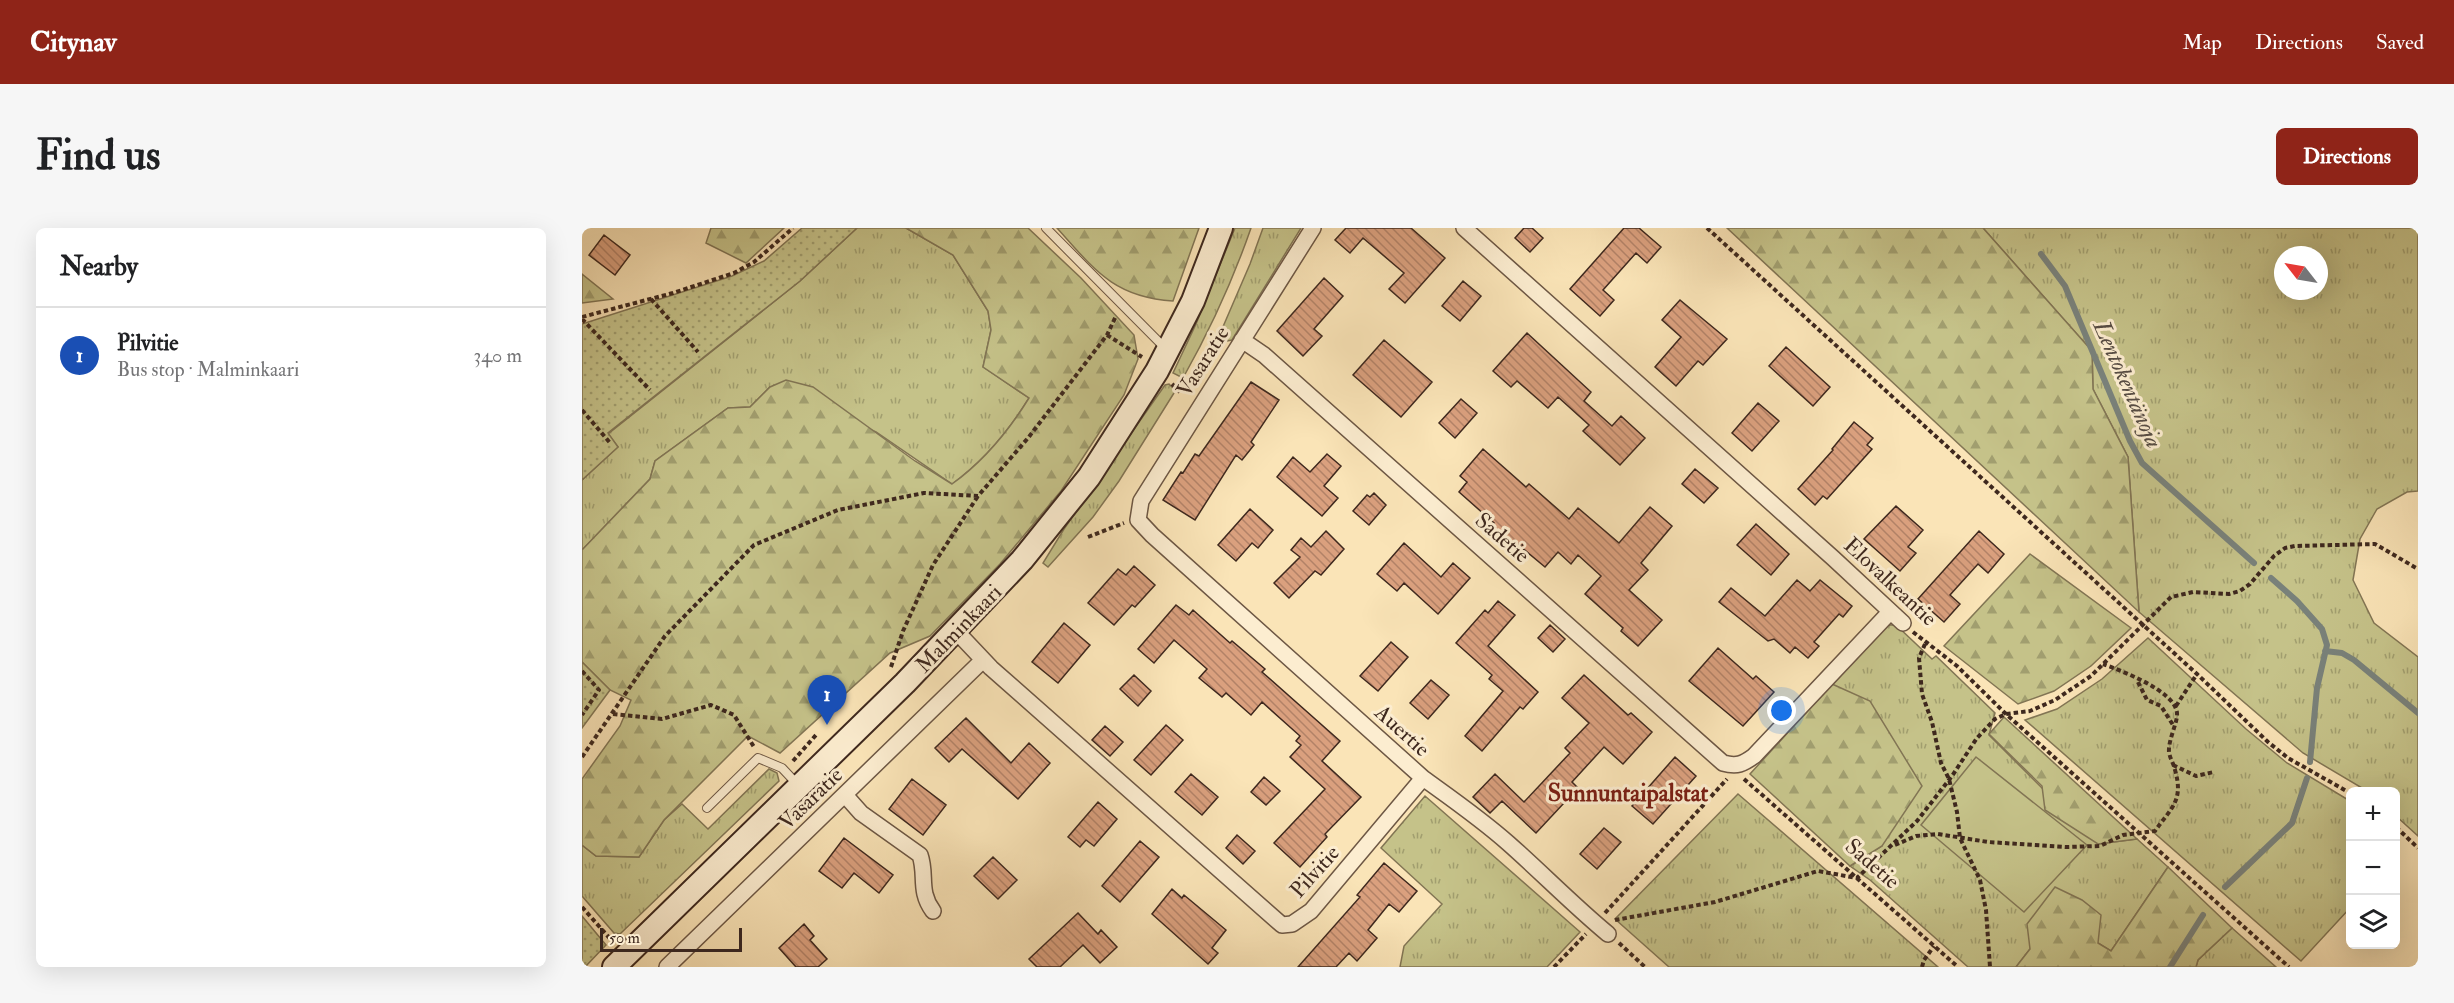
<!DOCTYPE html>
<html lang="en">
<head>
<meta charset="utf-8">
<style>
  body { margin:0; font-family:"IM FELL Double Pica",serif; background:#f6f6f6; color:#202124 }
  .controls { position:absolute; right:18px; bottom:18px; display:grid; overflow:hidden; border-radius:9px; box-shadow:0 6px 24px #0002 }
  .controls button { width:54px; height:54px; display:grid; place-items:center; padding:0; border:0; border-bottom:2px solid #e0e0e0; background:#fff; color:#202124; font:30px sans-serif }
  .compass { position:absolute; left:1692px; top:18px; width:54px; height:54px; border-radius:50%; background:#fff; box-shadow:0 6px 24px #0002; rotate:301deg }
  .scale { position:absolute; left:18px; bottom:15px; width:142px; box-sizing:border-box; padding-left:6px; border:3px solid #3e281e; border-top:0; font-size:16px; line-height:21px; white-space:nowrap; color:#3e281e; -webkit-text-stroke:4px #fcedd0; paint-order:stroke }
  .you { position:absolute; left:1200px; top:483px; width:21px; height:21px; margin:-15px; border:4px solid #fff; border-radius:50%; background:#1a73e8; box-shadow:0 0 0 9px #1a73e833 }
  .badge { display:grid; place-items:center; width:39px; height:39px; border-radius:50%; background:#8f2418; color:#fff; font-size:20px; font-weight:700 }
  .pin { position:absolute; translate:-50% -50px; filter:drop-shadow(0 2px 3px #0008) }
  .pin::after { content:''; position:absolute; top:32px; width:21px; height:18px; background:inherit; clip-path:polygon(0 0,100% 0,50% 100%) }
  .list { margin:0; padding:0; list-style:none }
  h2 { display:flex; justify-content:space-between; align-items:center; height:78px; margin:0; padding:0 24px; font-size:26px }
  h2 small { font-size:20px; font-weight:400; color:#757577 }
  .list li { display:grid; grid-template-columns:39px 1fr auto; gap:18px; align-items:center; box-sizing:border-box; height:96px; padding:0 24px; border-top:2px solid #e0e0e0 }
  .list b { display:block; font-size:22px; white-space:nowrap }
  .list p { margin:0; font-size:20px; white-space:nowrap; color:#757577 }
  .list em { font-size:20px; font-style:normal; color:#757577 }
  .icon { flex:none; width:33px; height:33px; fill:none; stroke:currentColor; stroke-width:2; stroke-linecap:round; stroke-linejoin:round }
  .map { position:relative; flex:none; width:1836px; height:739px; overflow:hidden; border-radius:9px }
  header { display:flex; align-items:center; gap:36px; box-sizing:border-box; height:84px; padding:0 30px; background:#8f2418; color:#fff }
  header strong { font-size:28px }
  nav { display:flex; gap:33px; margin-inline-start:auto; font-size:21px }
  .intro { display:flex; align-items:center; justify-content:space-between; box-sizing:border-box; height:144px; padding:0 36px }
  h1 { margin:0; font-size:42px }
  .button { padding:15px 27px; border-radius:9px; background:#8f2418; color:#fff; font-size:21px; font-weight:700 }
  main { display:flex; gap:36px; padding:0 36px }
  aside { flex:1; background:#fff; border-radius:9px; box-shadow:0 6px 24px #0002 }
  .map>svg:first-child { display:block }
  .grass { fill:url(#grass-tufts); stroke:#827554; stroke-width:1.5; fill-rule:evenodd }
  .forest { fill:url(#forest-firs); stroke:#827554; stroke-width:1.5 }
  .park { fill:url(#park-dots); stroke:#827554; stroke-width:1.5 }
  .pitch { fill:#c5c289; stroke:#827554; stroke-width:1.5 }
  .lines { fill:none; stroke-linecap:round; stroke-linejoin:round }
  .stream { stroke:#79817a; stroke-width:6 }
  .building { fill:url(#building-back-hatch); stroke:#3e281e; stroke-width:1.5 }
  .lane-casing { stroke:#6d5744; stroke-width:10 }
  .street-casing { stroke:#6d5744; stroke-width:18 }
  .secondary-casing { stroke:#3e281e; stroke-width:26 }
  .path { stroke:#3e281e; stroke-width:4; stroke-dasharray:4.5 3; stroke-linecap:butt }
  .lane { stroke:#fcedd0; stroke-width:8 }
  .street { stroke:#fcedd0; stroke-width:15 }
  .secondary { stroke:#fcedd0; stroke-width:22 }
  .labels { text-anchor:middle; stroke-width:6; stroke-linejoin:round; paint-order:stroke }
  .street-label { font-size:22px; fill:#3e281e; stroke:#fcedd0 }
  .water-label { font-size:24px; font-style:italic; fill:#574d44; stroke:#fcedd0 }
  .neighbourhood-label { font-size:24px; font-weight:bold; fill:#7a1f14; stroke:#fcedd0 }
</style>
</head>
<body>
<header>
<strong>Citynav</strong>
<nav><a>Map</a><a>Directions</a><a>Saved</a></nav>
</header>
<div class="intro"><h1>Find us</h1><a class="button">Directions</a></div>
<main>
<aside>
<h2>Nearby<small></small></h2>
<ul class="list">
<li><span class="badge" style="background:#1a4fb4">1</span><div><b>Pilvitie</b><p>Bus stop · Malminkaari</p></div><em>340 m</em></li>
</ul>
</aside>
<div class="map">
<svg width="1836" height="739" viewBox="0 0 1836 739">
  <defs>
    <pattern id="grass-tufts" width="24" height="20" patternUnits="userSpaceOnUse" patternTransform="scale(1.5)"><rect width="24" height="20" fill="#c5c289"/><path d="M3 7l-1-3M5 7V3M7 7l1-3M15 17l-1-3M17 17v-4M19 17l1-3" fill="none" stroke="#a19e6f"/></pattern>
    <pattern id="forest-firs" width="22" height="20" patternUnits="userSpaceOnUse" patternTransform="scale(1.5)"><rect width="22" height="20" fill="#c5c289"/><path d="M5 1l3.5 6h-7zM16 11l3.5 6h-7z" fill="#a19e6f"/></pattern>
    <pattern id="park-dots" width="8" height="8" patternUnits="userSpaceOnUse" patternTransform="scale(1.5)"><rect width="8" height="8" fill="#c5c289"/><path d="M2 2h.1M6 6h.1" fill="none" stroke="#a19e6f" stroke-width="1.8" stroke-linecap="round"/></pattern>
    <pattern id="building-back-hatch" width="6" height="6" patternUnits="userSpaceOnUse" patternTransform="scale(1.5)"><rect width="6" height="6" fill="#daa07e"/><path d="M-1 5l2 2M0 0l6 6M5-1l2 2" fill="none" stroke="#b28267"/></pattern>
  </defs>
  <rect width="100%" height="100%" fill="#fae4b7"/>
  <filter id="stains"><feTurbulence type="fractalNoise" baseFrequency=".00333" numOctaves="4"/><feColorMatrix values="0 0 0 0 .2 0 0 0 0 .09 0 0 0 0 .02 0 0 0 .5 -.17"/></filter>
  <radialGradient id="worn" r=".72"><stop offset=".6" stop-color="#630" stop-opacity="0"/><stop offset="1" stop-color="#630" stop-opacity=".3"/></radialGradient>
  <path class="grass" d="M275 0H324L371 27 406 83 409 102 401 139 447 170C426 204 402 233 370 256L294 204 188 159 168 179 146 180 73 233 68 251 0 322V252L36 219 26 206 218 53Z
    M653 0H669C651 52 628 102 601 150L591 145 614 96Z
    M681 0H719L650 112 634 115 668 36Z
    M1401 0H1836V263L1825 264 1795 281 1778 311 1771 352 1792 395 1836 429V608L1814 588V564L1785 563 1721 525 1557 384 1546 229 1511 161 1510 123ZM1701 27H1737V63H1701Z
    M587 156 592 161V165L537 253 511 289 466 339 461 335 482 301 583 157Z
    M1303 397H1314L1350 431 1354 428 1413 485 1407 507 1516 616 1555 611 1586 639 1529 723 1516 715 1448 721 1434 739H1386L1288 652 1268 638 1300 618 1250 456Z
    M1566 410 1664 501 1705 535 1768 573V680L1719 733 1443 492 1475 481 1520 451Z
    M187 541 195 545 197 553 38 706 32 705 0 668V617L14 628 57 629 82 592 100 576 126 601Z
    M1156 566 1356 739H1087L1033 691Z
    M843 568 998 704 965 739H818L822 718 860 676 799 620Z
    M1650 700 1694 739H1614L1616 732Z"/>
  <path class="forest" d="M129 0H202L164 35 124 15Z
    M324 0H446L499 50 552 107 556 131 542 167 479 263 418 336 348 408 308 425 198 525 166 508 82 592 57 629 14 628 0 617V551L38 498 49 472 28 462 0 434V322L68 251 73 233 146 180 168 179 188 159 204 152 231 159 333 233 370 256C402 233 426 204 447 170L401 139 409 102 406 83 371 27Z
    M475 0H617L591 73C531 69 512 41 475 0Z
    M1145 0H1401L1510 123 1511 161 1546 229 1557 384Z
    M0 46 31 71 0 75Z
    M1448 326 1549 400 1509 438 1472 463 1436 476 1362 418Z
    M1250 456 1288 473 1340 558 1300 618 1268 638 1168 546Z
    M1422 489 1555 611 1516 616 1463 582 1460 558 1407 506Z
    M1586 639 1650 700 1616 732 1614 739H1434L1448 721 1445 696 1473 659 1500 672 1519 687 1516 715 1529 723Z"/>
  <path class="park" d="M220 0H275L218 53 26 205 36 219 0 252V96L150 48 182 33Z
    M0 434 28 462 0 500Z
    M0 688 24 717 3 739H0Z"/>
  <path class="pitch" d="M1394 529 1505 617 1442 684 1339 597Z"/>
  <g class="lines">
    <path class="stream" d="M1459 26 1483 58 1548 213 1560 235 1672 335
      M1689 350 1715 373 1740 401 1745 417 1735 460 1728 534
      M1743 423 1760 425 1772 432 1836 485
      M1643 659 1710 595 1725 550
      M1588 739 1621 687"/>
  </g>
  <path class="building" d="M764 0H829L863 30 823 75 807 61 822 45 781 10 768 25 753 12Z
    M942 0H950L961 10 948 24 933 10Z
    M1042 0H1057L1079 19 1065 35 1054 25 1021 62 1032 72 1018 88 988 61Z
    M22 7 48 27 33 47 7 27Z
    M742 50 761 68 732 101 740 108 721 128 695 103Z
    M881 53 899 68 878 93 860 78Z
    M1098 72 1145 111 1121 137 1116 133 1094 158 1073 139 1099 109 1080 92Z
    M945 105 1009 164 1002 173 1030 198 1039 188 1063 210 1038 237 1001 203 1007 197 976 169 966 180 935 153 929 159 911 143Z
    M802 112 850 154 819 189 771 147Z
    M1204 119 1248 159 1231 178 1187 138Z
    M669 154 697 172 669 214 672 217 660 232 654 227 613 292 581 272 599 244 601 245 613 226 617 228Z
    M879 171 895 185 873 210 857 195Z
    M1176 175 1197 193 1170 223 1150 205Z
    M1272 194 1291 210 1285 217 1290 221 1245 271 1241 268 1233 277 1216 261 1251 222 1250 221Z
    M901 221 944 259 947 256 987 291 996 280 1037 315 1068 279 1090 298 1059 335 1066 342 1047 362 1080 392 1056 418 1039 403 1041 400 1003 366 1019 348 996 327 989 336 976 324 963 339 933 314 930 316 910 298 912 295 877 264 885 254 878 248Z
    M745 226 759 238 742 258 756 270 740 288 695 249 711 229 728 244Z
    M1113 241 1136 260 1122 275 1100 256Z
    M792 265 804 277 787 297 771 283 785 267 788 269Z
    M1314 278 1341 302 1326 319 1334 325 1318 343 1282 311Z
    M668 281 691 302 676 320 670 315 654 333 636 317Z
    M1174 296 1207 326 1189 347 1155 317Z
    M744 303 762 321 739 347 733 343 707 370 692 355 718 329 709 322 719 310 729 319Z
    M1397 303 1422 326 1406 345 1396 336 1368 367 1378 376 1362 394 1336 371Z
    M822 315 859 349 871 335 888 350 856 386 822 355 815 363 795 346Z
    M552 338 573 357 553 379 550 377 532 397 506 375 536 341 544 347Z
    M1215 352 1228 363 1238 352 1270 378 1261 389 1257 386 1232 414 1237 418 1226 430 1213 419 1208 425 1192 411 1186 413 1137 374 1149 360 1183 388Z
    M916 373 933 387 906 418 956 464 941 481 938 479 900 523 883 508 921 463 907 451 910 447 874 415 903 382 906 385Z
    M594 377 607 387 611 382 648 415 650 413 683 441 680 444 758 513 740 533 779 569 743 606 745 609 718 639 692 615 743 561 708 529 719 517 714 513 718 508 680 474 669 487 644 465 640 469 617 450 625 441 592 412 572 435 556 421Z
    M482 395 508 417 476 455 450 434Z
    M968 397 983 411 971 424 956 410Z
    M809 414 826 429 796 463 778 448Z
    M1136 420 1171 451 1174 448 1192 464 1161 498 1107 453Z
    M552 447 569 463 556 478 538 461Z
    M1002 447 1046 487 1049 485 1070 504 1041 536 1022 519 990 554 996 560 954 605 920 573 908 585 891 569 913 546 942 574 988 525 983 520 1007 495 980 470Z
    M849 452 867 467 846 491 828 475Z
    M384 490 429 535 447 515 468 535 436 571 380 521 367 534 353 520Z
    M584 497 601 512 569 547 552 532Z
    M523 498 541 514 528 528 510 512Z
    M1093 529 1114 548 1071 596 1050 578Z
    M609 546 636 569 620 587 593 564Z
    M682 549 698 563 684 577 669 564Z
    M330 551 364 577 341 607 307 581Z
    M516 574 535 591 512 618 504 612 498 619 486 609Z
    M1022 600 1039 614 1015 641 998 626Z
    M655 607 673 623 661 636 644 620Z
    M262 610 311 647 297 665 272 645 260 660 237 643Z
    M558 613 577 629 538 674 520 658Z
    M411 629 435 652 416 671 392 648Z
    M802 635 835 663 817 684 807 676 786 702 795 710 775 733 767 725 754 739H716L778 669 775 667Z
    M590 661 600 670 602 667 644 702 630 720 636 725 626 736 570 686Z
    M496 685 516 706 519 702 535 719 518 735 501 717 478 739H455L447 731Z
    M222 696 232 708 228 712 245 731 236 739H214L197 720Z"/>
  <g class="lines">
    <defs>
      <path id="lane" d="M464 0 583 120
        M125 580 176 530 200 540 216 557"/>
      <path id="street" d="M731 0 559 273 556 292 570 307 841 550C870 571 899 591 926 615 960 645 991 677 1026 706
        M882 0 1251 330 1321 395
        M660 112 682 127 1141 535C1155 539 1161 536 1172 528L1308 384
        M374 403 409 440 700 697 710 696 729 683 841 550
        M263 567 279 585 338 627C345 647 336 663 351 683
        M85 739 401 432"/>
      <path id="secondary" d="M32 739 323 455 440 332 507 249 575 143 611 73 639 0"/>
    </defs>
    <use href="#lane" class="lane-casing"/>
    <use href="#street" class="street-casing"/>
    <use href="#secondary" class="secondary-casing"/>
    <path class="path" d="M1125 0 1615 446 1686 514 1706 530 1768 565
      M69 71 116 124
      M0 89 91 65 152 45 172 34 211 0
      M0 91 68 162
      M525 107 560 129
      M590 156 598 164
      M0 182 29 216
      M506 309 542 295
      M1331 404 1375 438 1424 486 1707 739
      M1343 416 1337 430 1340 466 1350 494 1359 535 1367 551 1375 584 1378 610 1398 652 1404 682 1408 739
      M309 439 321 403 351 337 396 268
      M0 443 17 462 0 487
      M1556 454 1565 472 1579 478 1591 497
      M1594 478 1615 446
      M31 486 80 491 129 477 152 487 172 519
      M0 529 83 408 172 317 256 282 342 265 396 268 446 210 525 107 534 88
      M211 533 234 507
      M1591 537 1614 548 1632 544
      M1162 551 1376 739
      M1814 599 1836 620
      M1313 617 1334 608 1356 606 1406 614 1483 619 1518 618 1541 607 1573 603C1589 580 1602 573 1593 542 1592 536 1588 531 1587 524 1586 512 1596 494 1595 485 1593 463 1540 443 1521 436
      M0 679 31 714
      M1023 685 1145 551
      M1033 692 1133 674 1236 643 1275 650 1335 593 1370 548 1395 510 1413 491 1424 486 1448 483 1473 472 1509 448 1589 369 1611 364 1647 366 1658 363 1668 356 1692 328 1703 320 1713 318 1793 316 1836 341
      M1037 715 1063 739
      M972 739 1004 706
      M1340 739 1342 732 1352 718"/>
    <use href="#lane" class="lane"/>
    <use href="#street" class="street"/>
    <use href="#secondary" class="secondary"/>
  </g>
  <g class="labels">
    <g class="street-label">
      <text transform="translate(620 133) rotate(-58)" y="8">Vasaratie</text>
      <text transform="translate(921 309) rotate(41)" y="8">Sadetie</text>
      <text transform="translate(1309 353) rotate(43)" y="8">Elovalkeantie</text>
      <text transform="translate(376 400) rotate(-46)" y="8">Malminkaari</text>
      <text transform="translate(821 502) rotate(42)" y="8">Auertie</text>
      <text transform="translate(228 570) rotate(-44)" y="8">Vasaratie</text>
      <text transform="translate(1291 635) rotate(41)" y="8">Sadetie</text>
      <text transform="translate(732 643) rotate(-48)" y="8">Pilvitie</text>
    </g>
    <g class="water-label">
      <text transform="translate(1546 156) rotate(66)" y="8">Lentokentänoja</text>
    </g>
    <g class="neighbourhood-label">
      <text x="1046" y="573">Sunnuntaipalstat</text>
    </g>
  </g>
  <rect width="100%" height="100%" filter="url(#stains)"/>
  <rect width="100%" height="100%" fill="url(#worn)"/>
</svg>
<div class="controls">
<button>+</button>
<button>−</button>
<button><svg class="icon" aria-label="layers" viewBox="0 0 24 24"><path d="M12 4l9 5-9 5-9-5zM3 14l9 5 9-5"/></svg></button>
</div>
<svg class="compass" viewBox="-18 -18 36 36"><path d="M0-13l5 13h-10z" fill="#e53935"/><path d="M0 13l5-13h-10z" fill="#757577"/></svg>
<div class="scale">50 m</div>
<div class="you"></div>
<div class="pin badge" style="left:245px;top:497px;background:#1a4fb4">1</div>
</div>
</main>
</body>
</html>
